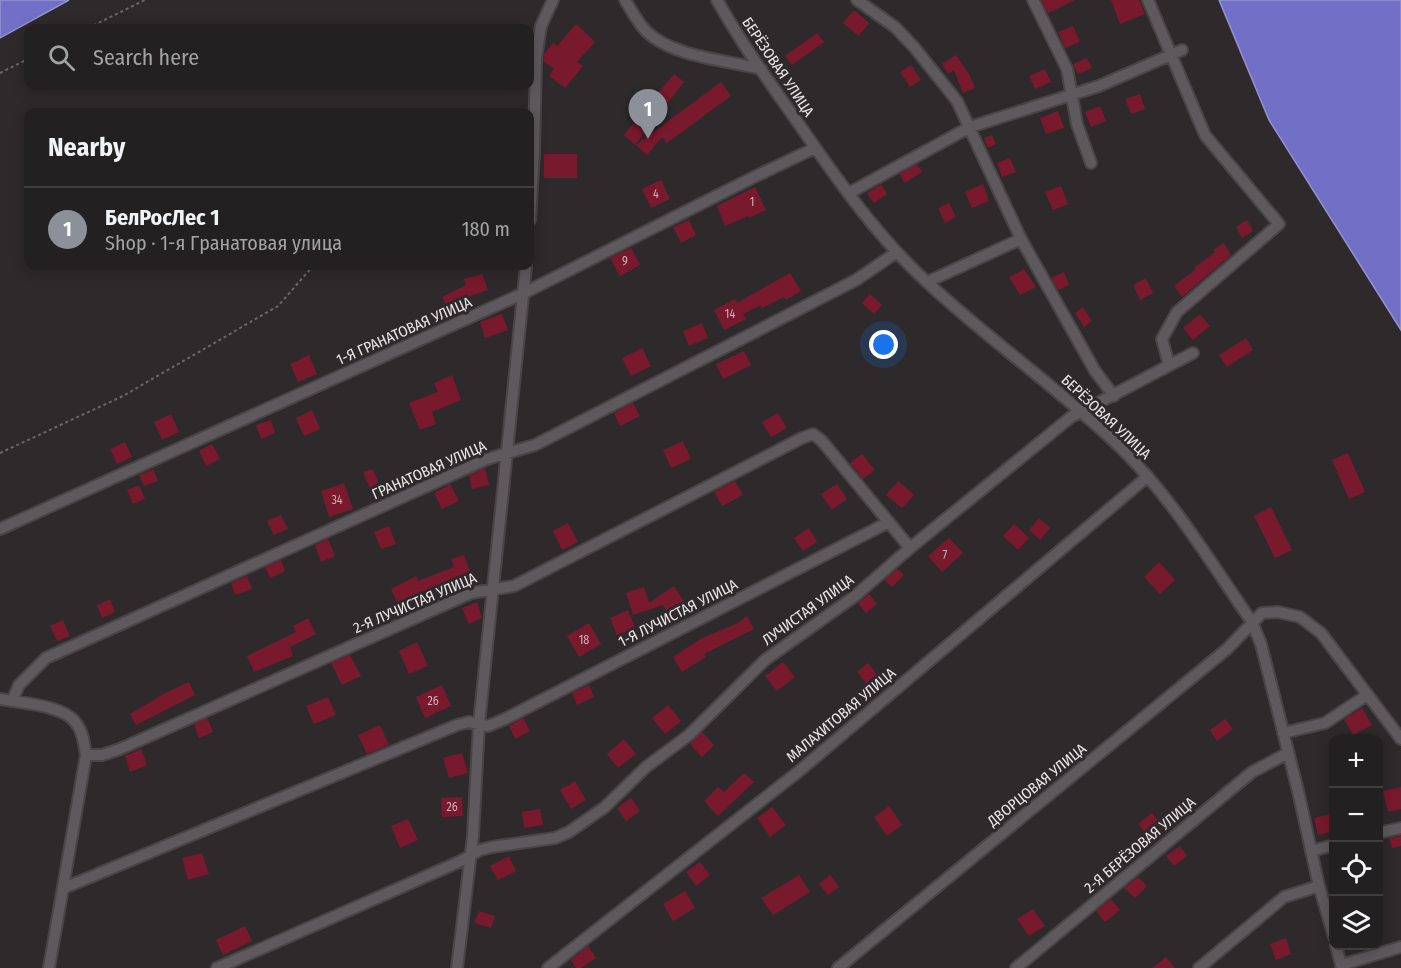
<!DOCTYPE html>
<html lang="en">
<head>
<meta charset="utf-8">
<style>
  body { margin:0; font-family:"Fira Sans Condensed",sans-serif; background:#2e2d2e; color:#f1f3f6 }
  .controls { position:absolute; right:18px; bottom:18px; display:grid; overflow:hidden; border-radius:12px; box-shadow:0 3px 15px #0003 }
  .controls button { width:54px; height:54px; display:grid; place-items:center; padding:0; border:0; border-bottom:2px solid #3f3e3f; background:#222021; color:#f1f3f6; font:30px sans-serif }
  .you { position:absolute; left:884px; top:345px; width:21px; height:21px; margin:-15px; border:4px solid #fff; border-radius:50%; background:#1a73e8; box-shadow:0 0 0 9px #1a73e833 }
  .badge { display:grid; place-items:center; width:39px; height:39px; border-radius:50%; background:#8c9099; color:#fff; font-size:20px; font-weight:700 }
  .pin { position:absolute; translate:-50% -50px; filter:drop-shadow(0 2px 3px #0008) }
  .pin::after { content:''; position:absolute; top:32px; width:21px; height:18px; background:inherit; clip-path:polygon(0 0,100% 0,50% 100%) }
  .list { margin:0; padding:0; list-style:none }
  h2 { display:flex; justify-content:space-between; align-items:center; height:78px; margin:0; padding:0 24px; font-size:26px }
  h2 small { font-size:20px; font-weight:400; color:#a2a3a5 }
  .list li { display:grid; grid-template-columns:39px 1fr auto; gap:18px; align-items:center; box-sizing:border-box; height:84px; padding:0 24px; border-top:2px solid #3f3e3f }
  .list b { display:block; font-size:22px; white-space:nowrap }
  .list p { margin:0; font-size:20px; white-space:nowrap; color:#a2a3a5 }
  .list em { font-size:20px; font-style:normal; color:#a2a3a5 }
  .icon { flex:none; width:33px; height:33px; fill:none; stroke:currentColor; stroke-width:2; stroke-linecap:round; stroke-linejoin:round }
  .map { position:relative; flex:none; width:1401px; height:968px; overflow:hidden }
  .search { position:absolute; background:#222021; box-shadow:0 3px 15px #0003; left:24px; top:24px; width:510px; height:66px; display:flex; align-items:center; gap:15px; box-sizing:border-box; padding:0 21px; border-radius:12px; color:#a2a3a5; font-size:22px }
  .panel { position:absolute; background:#222021; box-shadow:0 3px 15px #0003; left:24px; top:108px; width:510px; height:162px; border-radius:12px }
  .map>svg:first-child { display:block }
  .water { fill:#7170c6; stroke:#9593d0; stroke-width:1.5 }
  .building { fill:#79192d }
  .lines { fill:none; stroke-linecap:round; stroke-linejoin:round }
  .minor-casing { stroke:#494547; stroke-width:14 }
  .path { stroke:#6c686a; stroke-width:2; stroke-dasharray:3 3; stroke-linecap:butt }
  .minor { stroke:#5e595c; stroke-width:10 }
  .labels { text-anchor:middle; stroke-width:6; stroke-linejoin:round; paint-order:stroke }
  .number-label { font-size:12px; fill:#cdb3b9 }
  .street-label { font-size:15px; fill:#e9e6e8; stroke:#2e2a2c }
</style>
</head>
<body>
<div class="map">
<svg width="1401" height="968" viewBox="0 0 1401 968">
  <rect width="100%" height="100%" fill="#2e2a2c"/>
  <path class="water" d="M0 0H69L0 38Z
    M1219 0H1401V330L1269 120Z"/>
  <path class="building" d="M1041 0H1075L1048 13Z
    M1111 0H1139L1145 14 1120 24Z
    M854 10 869 23 859 36 843 23Z
    M576 24 595 42 577 62 583 66 565 88 549 76 554 69 543 61 544 54 553 43 557 46Z
    M1073 26 1080 42 1065 48 1058 32Z
    M817 33 824 42 792 65 785 56Z
    M956 55 970 76 975 88 963 93 954 70 948 74 942 64Z
    M1087 58 1092 68 1078 74 1073 64Z
    M911 65 921 80 910 87 900 72Z
    M1045 69 1051 82 1035 89 1029 76Z
    M674 74 684 82 635 145 624 135Z
    M721 82 731 96 667 143 662 137 647 155 636 145Z
    M1140 94 1145 109 1131 114 1125 99Z
    M1100 106 1106 121 1091 127 1085 112Z
    M1058 111 1064 128 1046 134 1040 118Z
    M992 135 996 144 988 148 984 138Z
    M544 154H577V178H544Z
    M1010 158 1016 172 1002 177 997 163Z
    M917 164 922 172 905 183 899 174Z
    M661 180 670 199 651 208 642 189Z
    M881 184 887 194 874 203 867 193Z
    M983 184 989 201 972 208 965 192Z
    M1061 186 1068 204 1053 210 1045 192Z
    M755 187 766 210 749 218 748 216 725 226 717 206Z
    M949 203 956 217 945 223 938 208Z
    M689 220 696 235 681 243 673 227Z
    M1247 220 1253 231 1242 238 1236 227Z
    M1224 243 1231 255 1182 297 1174 286 1196 269 1195 267 1215 252 1213 250Z
    M631 248 640 265 620 276 610 258Z
    M1024 269 1036 287 1020 295 1009 277Z
    M1064 272 1069 285 1058 290 1051 278Z
    M790 273 801 291 786 300 784 297 762 308 761 305 743 314 746 319 724 330 714 310 735 299 737 303Z
    M482 274 488 290 461 299 465 306 450 313 442 297 466 285 464 279Z
    M1146 278 1153 293 1140 300 1133 285Z
    M870 294 882 305 874 314 862 303Z
    M1083 307 1092 321 1084 327 1075 313Z
    M502 314 508 330 485 338 480 322Z
    M1200 314 1210 326 1193 340 1183 328Z
    M702 323 708 338 689 346 683 331Z
    M1246 338 1253 350 1227 367 1219 355Z
    M642 348 651 366 631 376 622 358Z
    M744 351 751 365 723 379 716 364Z
    M309 355 317 374 298 382 290 364Z
    M452 375 461 400 432 412 436 424 420 430 409 403 438 392 434 383Z
    M633 403 640 416 620 426 614 413Z
    M312 410 320 429 304 436 296 418Z
    M778 413 787 428 771 437 762 422Z
    M171 414 179 432 162 440 154 422Z
    M271 420 275 433 261 439 256 425Z
    M683 441 691 459 671 468 663 450Z
    M125 442 132 457 117 464 110 449Z
    M212 444 220 459 206 466 199 451Z
    M1348 453 1365 492 1349 499 1332 460Z
    M862 454 875 470 863 479 850 463Z
    M485 468 489 485 472 489 469 475Z
    M153 469 158 481 144 486 139 475Z
    M373 469 381 490 372 494 363 472Z
    M735 481 743 495 722 506 714 492Z
    M898 481 914 495 902 508 886 495Z
    M344 483 353 509 329 517 321 491Z
    M450 484 459 501 442 509 434 493Z
    M837 484 847 499 832 510 821 494Z
    M139 485 145 499 133 504 127 490Z
    M1271 507 1292 550 1275 558 1254 516Z
    M281 515 288 529 274 535 267 521Z
    M1039 518 1050 528 1040 540 1029 530Z
    M568 523 578 542 562 550 553 531Z
    M1014 524 1029 538 1018 550 1003 536Z
    M389 526 396 544 381 549 374 532Z
    M809 528 817 542 803 551 794 538Z
    M949 538 963 553 942 572 928 556Z
    M328 539 335 556 321 562 315 545Z
    M464 555 471 575 458 580V578L435 587V586L398 604 391 589 416 576 418 581 454 567 451 559Z
    M281 560 285 571 270 578 265 567Z
    M1159 562 1175 580 1160 594 1144 577Z
    M897 569 904 575 892 587 884 580Z
    M247 576 252 589 235 595 231 583Z
    M674 586 688 608 671 618 663 605 633 615 626 593 644 587 649 603Z
    M869 594 877 604 866 613 858 603Z
    M110 599 115 612 102 618 97 605Z
    M477 602 482 618 469 624 462 608Z
    M628 610 635 628 617 635 610 618Z
    M747 616 754 629 704 654 706 657 682 672 673 657 700 639 738 623Z
    M308 618 316 634 290 647 293 656 254 672 247 656 296 632 293 626Z
    M63 620 70 636 57 641 50 626Z
    M589 623 601 644 579 657 567 636Z
    M417 642 428 666 409 674 399 651Z
    M350 655 361 676 342 685 331 663Z
    M783 662 795 677 777 691 765 676Z
    M868 663 878 676 867 684 857 672Z
    M189 682 195 695 136 725 130 714 167 692Z
    M442 685 451 706 425 718 416 697Z
    M589 685 594 697 577 705 572 693Z
    M328 697 336 715 314 724 306 706Z
    M668 705 681 721 665 734 652 718Z
    M1362 708 1372 725 1353 735 1344 719Z
    M207 718 213 732 199 738 194 724Z
    M523 718 530 731 515 739 509 726Z
    M1225 719 1233 729 1217 741 1210 730Z
    M380 725 389 745 367 754 358 735Z
    M702 732 714 745 702 757 690 744Z
    M624 739 636 754 618 768 607 754Z
    M141 749 147 765 130 772 125 756Z
    M462 753 468 773 449 778 443 758Z
    M744 773 754 782 718 816 704 801 718 787 724 792Z
    M575 781 586 800 571 809 560 790Z
    M1401 787V809L1388 812 1383 791Z
    M462 797 463 816 442 817 441 798Z
    M631 798 640 811 626 821 617 808Z
    M889 806 902 825 887 836 874 817Z
    M772 807 786 825 770 837 757 818Z
    M540 809 543 825 524 828 522 812Z
    M1152 813 1163 827 1150 838 1138 824Z
    M1334 813V831L1318 835 1314 818Z
    M408 819 418 840 400 848 391 826Z
    M1401 836V846L1392 848 1389 838Z
    M1180 846 1187 856 1174 866 1166 856Z
    M202 853 209 874 188 880 182 858Z
    M509 856 516 871 498 880 490 866Z
    M700 862 710 875 696 886 686 872Z
    M799 875 810 892 773 915 761 898Z
    M830 875 839 887 828 895 819 884Z
    M1138 877 1147 886 1135 898 1124 888Z
    M685 891 695 908 673 921 663 904Z
    M1111 899 1120 910 1105 922 1096 911Z
    M1033 909 1045 926 1029 936 1017 919Z
    M479 911 495 916 491 928 474 923Z
    M245 926 252 941 223 955 216 940Z
    M1286 938 1291 954 1276 960 1270 944Z
    M588 946 596 958 581 968H576L571 960Z
    M1166 957 1175 968H1152Z"/>
  <g class="lines">
    <defs>
      <path id="minor" d="M625 0C631 10 638 23 646 31 672 57 726 60 761 69
        M717 0C740 41 767 79 794 117 834 175 876 236 928 283 990 341 1060 389 1121 448 1173 499 1211 563 1252 622L1261 644 1298 791 1319 886 1334 937
        M857 0 895 27 914 47 957 101 1021 239 1095 371 1114 396
        M1033 0 1067 69 1077 124 1091 163
        M1148 0 1205 135 1279 224 1177 312 1162 339 1169 365
        M849 193 970 127 1099 86 1182 50
        M530 220 534 152 536 58 541 26 553 0
        M927 282 1021 239
        M0 529 524 293 754 177 815 148
        M0 699C21 703 64 705 76 723 83 732 84 743 86 755L49 968
        M12 701 19 685 46 658 487 459 535 445 856 280 897 252
        M1283 733 1325 723 1367 695
        M86 755H102L120 749 471 593 514 586 802 438 813 434 822 441 910 548
        M1378 833 1401 828
        M1311 851 1334 845
        M64 888 457 725 469 722 488 726 505 719 889 522
        M1336 946 1342 968
        M1341 965 1401 947
        M217 968 461 861 480 850 492 847 555 838 569 832 605 807 646 767 689 735 765 660 855 596 910 548 1071 417 1193 353
        M457 968 473 836 479 724 526 266
        M548 968 798 772 1147 477
        M838 968 1227 649 1262 613 1278 612 1300 617 1321 633 1401 739
        M1016 968 1252 772 1288 753
        M1199 968 1284 897 1319 886"/>
    </defs>
    <use href="#minor" class="minor-casing"/>
    <path class="path" d="M88 28 145 0
      M0 73 28 59
      M518 112 525 111
      M0 453 123 396 278 306 313 266"/>
    <use href="#minor" class="minor"/>
  </g>
  <g class="labels">
    <g class="number-label">
      <text x="656" y="198">4</text>
      <text x="752" y="206">1</text>
      <text x="625" y="265">9</text>
      <text x="730" y="318">14</text>
      <text x="337" y="504">34</text>
      <text x="945" y="559">7</text>
      <text x="584" y="644">18</text>
      <text x="433" y="705">26</text>
      <text x="452" y="811">26</text>
    </g>
    <g class="street-label">
      <text transform="translate(778 67) rotate(56)" y="5">БЕРЁЗОВАЯ УЛИЦА</text>
      <text transform="translate(404 331) rotate(-24)" y="5">1-Я ГРАНАТОВАЯ УЛИЦА</text>
      <text transform="translate(1106 417) rotate(43)" y="5">БЕРЁЗОВАЯ УЛИЦА</text>
      <text transform="translate(429 470) rotate(-24)" y="5">ГРАНАТОВАЯ УЛИЦА</text>
      <text transform="translate(415 603) rotate(-23)" y="5">2-Я ЛУЧИСТАЯ УЛИЦА</text>
      <text transform="translate(808 610) rotate(-36)" y="5">ЛУЧИСТАЯ УЛИЦА</text>
      <text transform="translate(678 613) rotate(-27)" y="5">1-Я ЛУЧИСТАЯ УЛИЦА</text>
      <text transform="translate(841 715) rotate(-40)" y="5">МАЛАХИТОВАЯ УЛИЦА</text>
      <text transform="translate(1037 785) rotate(-39)" y="5">ДВОРЦОВАЯ УЛИЦА</text>
      <text transform="translate(1140 845) rotate(-40)" y="5">2-Я БЕРЁЗОВАЯ УЛИЦА</text>
    </g>
  </g>
</svg>
<div class="controls">
<button>+</button>
<button>−</button>
<button><svg class="icon" aria-label="locate" viewBox="0 0 24 24"><circle cx="12" cy="12" r="6"/><path d="M12 2v4M12 18v4M2 12h4M18 12h4"/></svg></button>
<button><svg class="icon" aria-label="layers" viewBox="0 0 24 24"><path d="M12 4l9 5-9 5-9-5zM3 14l9 5 9-5"/></svg></button>
</div>
<div class="you"></div>
<div class="pin badge" style="left:648px;top:139px">1</div>
<div class="search"><svg class="icon" aria-label="search" viewBox="0 0 24 24"><circle cx="10" cy="10" r="6"/><path d="M15 15l6 6"/></svg>Search here</div>
<section class="panel">
<h2>Nearby<small></small></h2>
<ul class="list">
<li><span class="badge">1</span><div><b>БелРосЛес 1</b><p>Shop · 1-я Гранатовая улица</p></div><em>180 m</em></li>
</ul>
</section>
</div>
</body>
</html>
